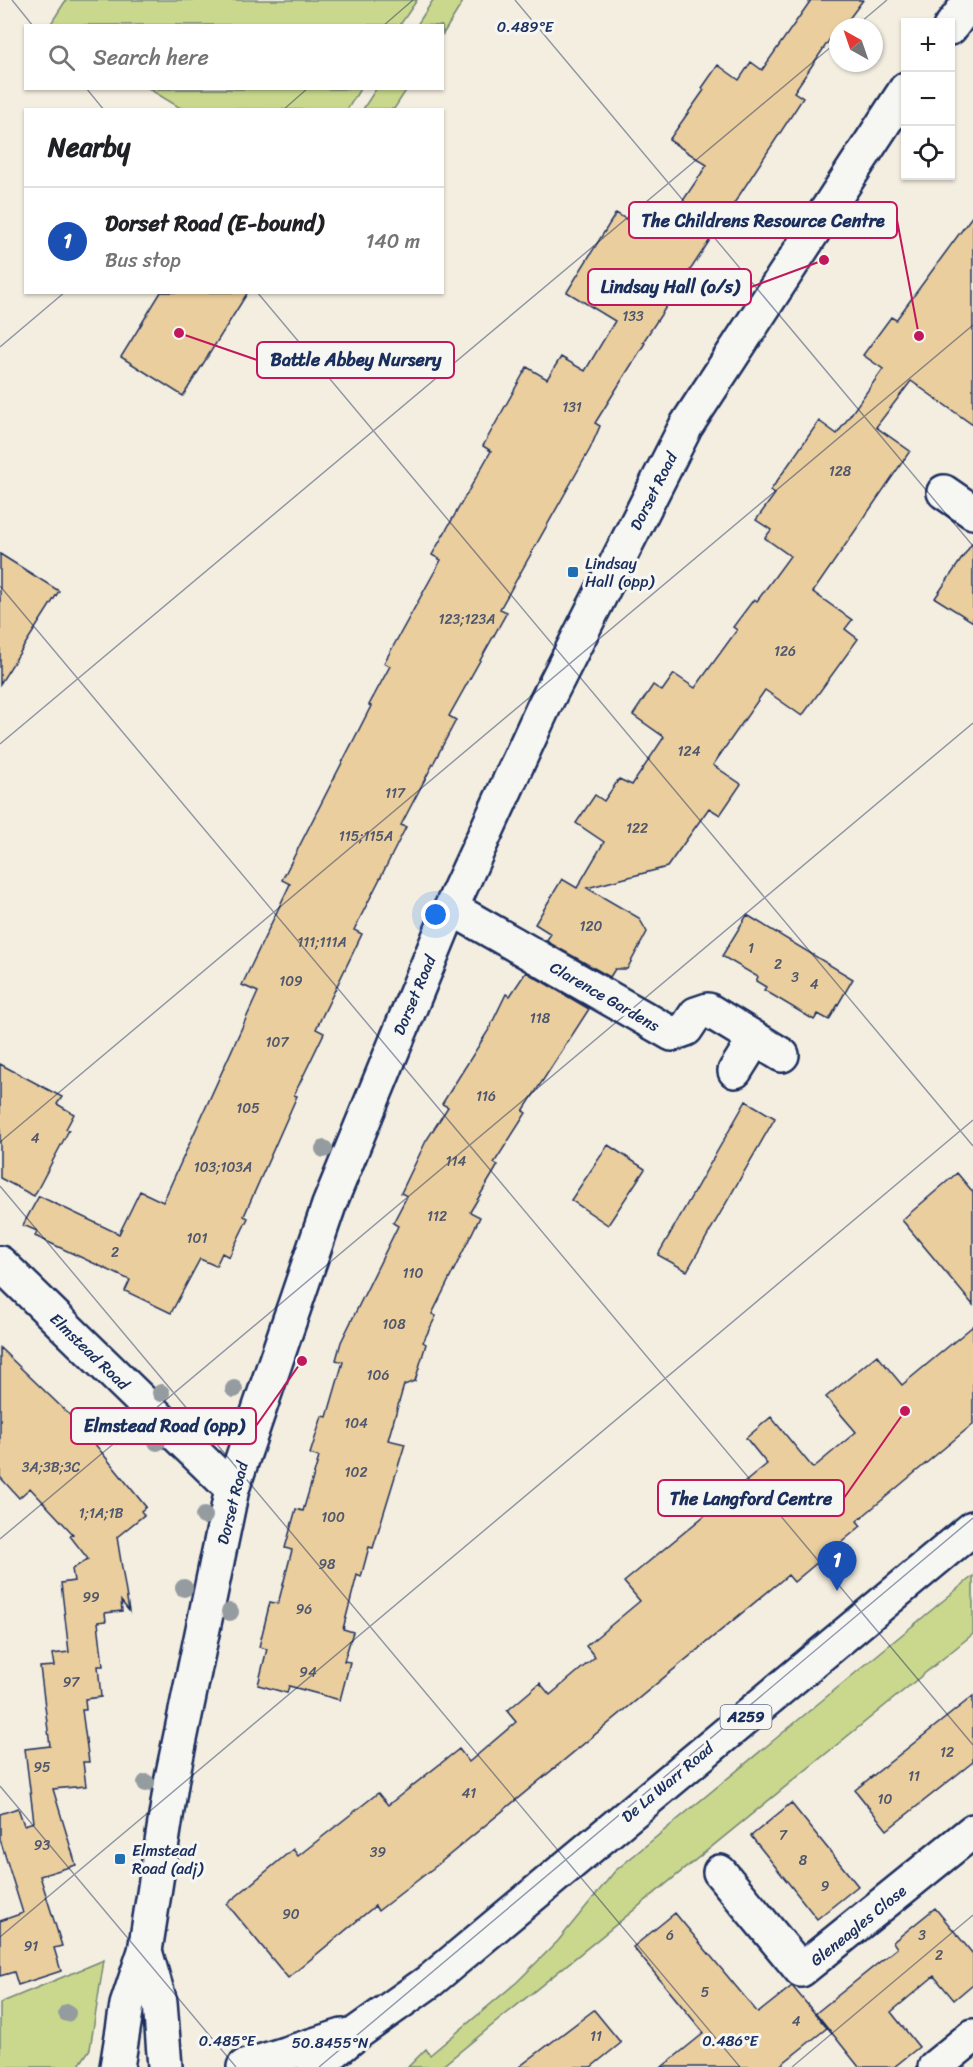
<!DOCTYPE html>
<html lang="en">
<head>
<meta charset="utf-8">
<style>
  body { margin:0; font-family:Sriracha,sans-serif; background:#f6f6f6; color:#202124 }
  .controls { position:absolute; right:18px; top:18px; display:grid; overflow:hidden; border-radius:0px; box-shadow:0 2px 4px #0004 }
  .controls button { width:54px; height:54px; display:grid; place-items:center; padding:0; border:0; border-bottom:2px solid #e0e0e0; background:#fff; color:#202124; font:30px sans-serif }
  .compass { position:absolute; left:829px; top:18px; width:54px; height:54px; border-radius:50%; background:#fff; box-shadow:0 2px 4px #0004; rotate:320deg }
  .you { position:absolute; left:436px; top:915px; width:21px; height:21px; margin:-15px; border:4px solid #fff; border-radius:50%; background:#1a73e8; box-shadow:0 0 0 9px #1a73e833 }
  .badge { display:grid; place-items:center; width:39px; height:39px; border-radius:50%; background:#1f6fb2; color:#fff; font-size:20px; font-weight:700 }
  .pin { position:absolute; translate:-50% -50px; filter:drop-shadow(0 2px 3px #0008) }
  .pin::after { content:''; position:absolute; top:32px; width:21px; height:18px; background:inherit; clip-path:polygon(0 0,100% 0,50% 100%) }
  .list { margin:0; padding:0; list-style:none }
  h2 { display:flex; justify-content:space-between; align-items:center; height:78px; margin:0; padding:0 24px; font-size:26px }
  h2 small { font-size:20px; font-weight:400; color:#757577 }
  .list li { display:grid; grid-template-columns:39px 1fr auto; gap:18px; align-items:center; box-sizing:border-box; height:108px; padding:0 24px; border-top:2px solid #e0e0e0 }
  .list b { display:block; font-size:22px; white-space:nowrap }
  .list p { margin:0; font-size:20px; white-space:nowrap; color:#757577 }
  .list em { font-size:20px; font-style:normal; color:#757577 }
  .icon { flex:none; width:33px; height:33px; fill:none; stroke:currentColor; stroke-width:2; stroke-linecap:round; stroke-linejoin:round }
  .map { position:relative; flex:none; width:973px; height:2067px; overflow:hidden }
  .search { position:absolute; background:#fff; box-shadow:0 2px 4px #0004; left:24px; top:24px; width:420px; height:66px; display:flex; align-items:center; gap:15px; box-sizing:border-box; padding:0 21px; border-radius:0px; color:#757577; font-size:22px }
  .panel { position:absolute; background:#fff; box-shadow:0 2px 4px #0004; left:24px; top:108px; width:420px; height:186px; border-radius:0px }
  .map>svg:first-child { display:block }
  .green { fill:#c9d88c; stroke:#728475; stroke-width:1.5 }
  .building { fill:#eace9e; stroke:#1b2f5e; stroke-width:1.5 }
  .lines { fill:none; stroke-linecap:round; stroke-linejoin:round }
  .minor-casing { stroke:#1b2f5e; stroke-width:38 }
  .highway-casing { stroke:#1b2f5e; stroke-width:38 }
  .minor { stroke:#f6f6f2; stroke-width:33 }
  .highway { stroke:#f6f6f2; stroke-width:33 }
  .tree { fill:#949ca0 }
  .ticks { fill:none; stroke:#1b2f5e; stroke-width:1.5; stroke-opacity:0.45 }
  .poi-dot { fill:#1f6fb2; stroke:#f6f6f2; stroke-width:2 }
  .labels { text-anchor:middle; stroke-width:6; stroke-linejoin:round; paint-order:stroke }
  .number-label { font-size:14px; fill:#4f576e }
  .shield { fill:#f6f6f2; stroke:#5d6b8a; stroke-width:1.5 }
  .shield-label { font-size:15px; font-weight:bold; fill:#1b2f5e }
  .street-label { font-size:16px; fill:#1b2f5e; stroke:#f6f6f2 }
  .poi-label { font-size:16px; fill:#1b2f5e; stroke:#f6f6f2; text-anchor:start }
  .ticks-label { font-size:15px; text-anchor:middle; fill:#1b2f5e; stroke:#f6f6f2; stroke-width:6; stroke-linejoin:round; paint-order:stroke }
  .leader { fill:none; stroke:#c2185b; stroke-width:2 }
  .callout-dot { fill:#c2185b; stroke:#f6f6f2; stroke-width:2 }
  .callout { fill:#f6f6f2; stroke:#c2185b; stroke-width:2 }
  .callout-label { font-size:18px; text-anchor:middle; font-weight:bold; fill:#1b2f5e }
</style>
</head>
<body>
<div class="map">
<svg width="973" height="2067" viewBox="0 0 973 2067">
  <rect width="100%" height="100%" fill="#f4eee1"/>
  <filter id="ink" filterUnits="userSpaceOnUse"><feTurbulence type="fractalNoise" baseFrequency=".0167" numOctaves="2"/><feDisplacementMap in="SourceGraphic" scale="12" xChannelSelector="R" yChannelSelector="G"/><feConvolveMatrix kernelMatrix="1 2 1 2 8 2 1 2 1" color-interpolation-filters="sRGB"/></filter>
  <g filter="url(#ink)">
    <path class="green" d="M66 0H417L400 25H50Z
      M433 0H464L443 34 442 26 417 25Z
      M149 89H360L347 110 182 109Z
      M376 89V88L407 89 394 109H363Z
      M973 1576V1634L441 2067H408L426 2049 430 2055 517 1982 558 1941 615 1871Z
      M104 1960 90 2049 78 2067H0V2003Z"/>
    <path class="building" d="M811 0H863L843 27H838V33H834L794 92 803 98 643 342 645 343 595 423 600 426 590 449 500 609 507 612 449 716 456 720 401 825 406 827 354 930 362 934 316 1029 324 1033 294 1095 297 1096 244 1216 248 1218 229 1257 222 1253 216 1266 200 1259 171 1313 125 1291 130 1280 35 1236 37 1231 23 1225 39 1196 119 1234 140 1191 163 1202 258 992 242 985 290 884 282 880 371 706 369 705 390 666 384 663 441 560 432 555 491 451 483 446 527 367 547 379 561 357 585 371 615 321 567 292 616 213 642 229 655 211 670 220 707 165 669 140 704 90 702 88 718 65 739 80 751 62 762 70Z
      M973 215V425L911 381 876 427 910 451 813 592 852 620 845 629 858 639 802 716 765 690 713 765 741 784 720 815 709 808 667 867 587 888 639 918 647 932 627 969H615L610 977 546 941 551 934 535 924 562 879 577 888 604 842 576 823 595 795 604 801 619 779 632 785 664 737 633 715 653 685 662 691 674 674 695 688 737 630 733 627 754 599 757 601 790 556 765 538 771 530 756 520 775 494 770 491 819 421 837 434 883 369 863 355 891 317 896 320Z
      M161 292H248L183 396 121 357Z
      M973 542V622L935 598Z
      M0 554 59 591 0 684Z
      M747 915 853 979 829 1020 818 1014 814 1020 764 990 766 987 756 981 758 977 722 956Z
      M526 972 589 1009 523 1111 526 1113 494 1163 498 1165 470 1212 480 1217 432 1314 436 1316 423 1342 426 1344 415 1381 404 1385 388 1440 405 1444 373 1548 369 1547 361 1577 357 1575 343 1629 353 1632 344 1661 350 1662 340 1700 289 1686 287 1693 258 1685 267 1649 259 1647 270 1602 278 1604 292 1550 285 1548 296 1509 303 1511 319 1457 310 1454 322 1416 327 1417 343 1362 336 1360 341 1342 398 1226 393 1223 407 1196 401 1193 426 1141 448 1107 442 1104 488 1031 506 994 510 996Z
      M0 1064 62 1097 57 1104 74 1114 66 1129 69 1130 34 1196 0 1178Z
      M746 1101 775 1118 687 1271 658 1255Z
      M608 1145 645 1169 608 1225 571 1200Z
      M957 1173 973 1192V1305L902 1220Z
      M973 1326V1424L857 1521 861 1526 794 1582 788 1575 436 1866 378 1911 375 1906 288 1978 227 1904 293 1849 298 1856 378 1793 388 1805 459 1749 469 1762 516 1722 507 1711 540 1683 550 1695 595 1657 586 1646 640 1601 624 1582 767 1464 746 1438 771 1417 813 1468 856 1432 826 1397 877 1355 902 1385Z
      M0 1348 77 1422 146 1507 141 1511 144 1515 117 1537 129 1611 121 1601 122 1611 105 1613 106 1621 98 1622 103 1666H98L101 1697 85 1699 86 1710H82L89 1762H83L86 1786 53 1789 76 1865 40 1876 62 1946 54 1948 61 1971 18 1985 14 1972 0 1976V1921L23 1913 0 1839V1814L18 1808 24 1825 34 1822 25 1749 50 1746 40 1667 54 1666 52 1654 69 1652 61 1583 74 1581 72 1569 88 1559 70 1536 73 1534 30 1488 19 1498 0 1477Z
      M973 1696V1762L887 1830 855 1790Z
      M791 1803 858 1886 817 1919 751 1836Z
      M935 1908 973 1954V1984L954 2000 934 1976 891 2012 919 2047 894 2067H859L816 2013 897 1948 893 1942Z
      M675 1913 758 2013 792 1986 827 2028 778 2067H662L704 2033 633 1947Z
      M594 2010 621 2043 591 2067H519Z"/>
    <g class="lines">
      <defs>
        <path id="minor" d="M950 28 971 0
          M944 492 973 512
          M451 908 672 1034 686 1029 696 1014 708 1010 782 1055
          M735 1071 755 1039
          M0 1263 232 1489
          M720 1872 801 1970 973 1831
          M145 1951 160 2002 165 2067
          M117 2067 127 2005 145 1951 172 1778 232 1489 329 1205 451 908 544 706 686 426 906 89
          M935 2067 973 2036"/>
        <path id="highway" d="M244 2067 342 2036
          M315 2067 358 2032 431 1980 973 1528"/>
      </defs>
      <use href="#minor" class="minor-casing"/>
      <use href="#highway" class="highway-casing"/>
      <use href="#minor" class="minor"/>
      <use href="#highway" class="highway"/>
    </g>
    <g class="tree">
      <circle cx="324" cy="1149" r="9"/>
      <circle cx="234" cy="1389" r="9"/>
      <circle cx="161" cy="1393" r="9"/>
      <circle cx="157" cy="1442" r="9"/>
      <circle cx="204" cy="1516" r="9"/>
      <circle cx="184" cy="1588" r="9"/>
      <circle cx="230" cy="1612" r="9"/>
      <circle cx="146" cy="1783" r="9"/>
      <circle cx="67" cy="2013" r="9"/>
    </g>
  </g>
  <path class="ticks" d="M12 0 33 26M515 0 973 546M383 26 413 0M855 27 887 0M86 88 104 110M283 110 308 88M257 292 973 1146M0 347 65 292M0 586 973 1745M0 744 838 41M0 1142 973 325M0 1186 740 2067M0 1539 973 723M0 1786 236 2067M0 1937 973 1120M319 2067 973 1518M792 2067 973 1915"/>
  <g class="poi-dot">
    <rect x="567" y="566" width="12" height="12" rx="3"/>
    <rect x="114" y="1853" width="12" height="12" rx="3"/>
  </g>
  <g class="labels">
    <g class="number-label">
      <text x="633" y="321">133</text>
      <text x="572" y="412">131</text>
      <text x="840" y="476">128</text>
      <text x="467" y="624">123;123A</text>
      <text x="785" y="656">126</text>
      <text x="689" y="756">124</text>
      <text x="395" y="798">117</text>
      <text x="637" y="833">122</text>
      <text x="366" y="841">115;115A</text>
      <text x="591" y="931">120</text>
      <text x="322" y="947">111;111A</text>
      <text x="751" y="953">1</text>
      <text x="778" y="969">2</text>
      <text x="795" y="982">3</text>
      <text x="291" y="986">109</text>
      <text x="814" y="989">4</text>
      <text x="540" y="1023">118</text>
      <text x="277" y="1047">107</text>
      <text x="486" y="1101">116</text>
      <text x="248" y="1113">105</text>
      <text x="35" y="1143">4</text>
      <text x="456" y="1166">114</text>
      <text x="223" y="1172">103;103A</text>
      <text x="437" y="1221">112</text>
      <text x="197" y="1243">101</text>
      <text x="115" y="1257">2</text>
      <text x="413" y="1278">110</text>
      <text x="394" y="1329">108</text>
      <text x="378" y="1380">106</text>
      <text x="356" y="1428">104</text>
      <text x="51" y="1472">3A;3B;3C</text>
      <text x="356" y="1477">102</text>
      <text x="101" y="1518">1;1A;1B</text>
      <text x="333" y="1522">100</text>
      <text x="327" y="1569">98</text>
      <text x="91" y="1602">99</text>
      <text x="304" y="1614">96</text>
      <text x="308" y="1677">94</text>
      <text x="71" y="1687">97</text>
      <text x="947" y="1757">12</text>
      <text x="42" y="1772">95</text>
      <text x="914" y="1781">11</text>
      <text x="469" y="1798">41</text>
      <text x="885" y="1804">10</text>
      <text x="783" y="1840">7</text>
      <text x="42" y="1850">93</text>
      <text x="378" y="1857">39</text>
      <text x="803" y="1865">8</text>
      <text x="825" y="1891">9</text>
      <text x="291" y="1919">90</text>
      <text x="670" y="1940">6</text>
      <text x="922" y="1940">3</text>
      <text x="31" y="1951">91</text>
      <text x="939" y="1960">2</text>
      <text x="705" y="1997">5</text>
      <text x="796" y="2026">4</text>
      <text x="596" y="2041">11</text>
    </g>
    <rect class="shield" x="720.5" y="1705" width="51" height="24" rx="4.5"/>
    <g class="shield-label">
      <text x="746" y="1722">A259</text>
    </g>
    <g class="street-label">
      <text transform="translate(653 491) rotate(-63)" y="6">Dorset Road</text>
      <text transform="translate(414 995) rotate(-67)" y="6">Dorset Road</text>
      <text transform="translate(605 996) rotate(30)" y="6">Clarence Gardens</text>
      <text transform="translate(90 1351) rotate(44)" y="6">Elmstead Road</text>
      <text transform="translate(232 1503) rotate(-76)" y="6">Dorset Road</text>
      <text transform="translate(667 1782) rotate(-40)" y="6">De La Warr Road</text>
      <text transform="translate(858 1925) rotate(-39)" y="6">Gleneagles Close</text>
    </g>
    <g class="poi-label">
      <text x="585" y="569">Lindsay<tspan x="585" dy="18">Hall (opp)</tspan></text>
      <text x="132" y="1856">Elmstead<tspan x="132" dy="18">Road (adj)</tspan></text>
    </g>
  </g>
  <g class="ticks-label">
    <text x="525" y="32">0.489°E</text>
    <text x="227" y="2046">0.485°E</text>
    <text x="730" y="2046">0.486°E</text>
    <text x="330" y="2048">50.8455°N</text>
  </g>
  <path class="leader" d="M919 336L897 220M824 260L751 287M179 333L257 360M302 1361L256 1426M905 1411L844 1498"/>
  <g class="callout-dot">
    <circle cx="919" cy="336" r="6"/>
    <circle cx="824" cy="260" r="6"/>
    <circle cx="179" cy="333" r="6"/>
    <circle cx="302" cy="1361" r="6"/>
    <circle cx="905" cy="1411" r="6"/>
  </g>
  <g class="callout">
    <rect x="629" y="202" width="268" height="36" rx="6"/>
    <rect x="588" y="269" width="163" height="36" rx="6"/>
    <rect x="257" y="342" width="197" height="36" rx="6"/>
    <rect x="71" y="1408" width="185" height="36" rx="6"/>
    <rect x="658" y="1480" width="186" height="36" rx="6"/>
  </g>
  <g class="callout-label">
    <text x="763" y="227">The Childrens Resource Centre</text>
    <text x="670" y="293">Lindsay Hall (o/s)</text>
    <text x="356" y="366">Battle Abbey Nursery</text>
    <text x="164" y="1432">Elmstead Road (opp)</text>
    <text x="751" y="1505">The Langford Centre</text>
  </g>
</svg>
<div class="controls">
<button>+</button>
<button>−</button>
<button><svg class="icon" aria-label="locate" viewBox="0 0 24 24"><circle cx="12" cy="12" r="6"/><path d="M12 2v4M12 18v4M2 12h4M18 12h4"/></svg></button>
</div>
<svg class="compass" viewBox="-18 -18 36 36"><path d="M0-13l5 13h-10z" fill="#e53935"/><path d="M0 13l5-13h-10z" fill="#757577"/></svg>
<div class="you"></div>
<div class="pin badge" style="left:837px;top:1591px;background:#1a4fb4">1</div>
<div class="search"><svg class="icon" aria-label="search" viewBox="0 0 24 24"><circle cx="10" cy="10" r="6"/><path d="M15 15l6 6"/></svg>Search here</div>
<section class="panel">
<h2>Nearby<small></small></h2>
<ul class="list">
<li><span class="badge" style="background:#1a4fb4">1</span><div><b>Dorset Road (E-bound)</b><p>Bus stop</p></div><em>140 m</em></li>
</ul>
</section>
</div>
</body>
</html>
